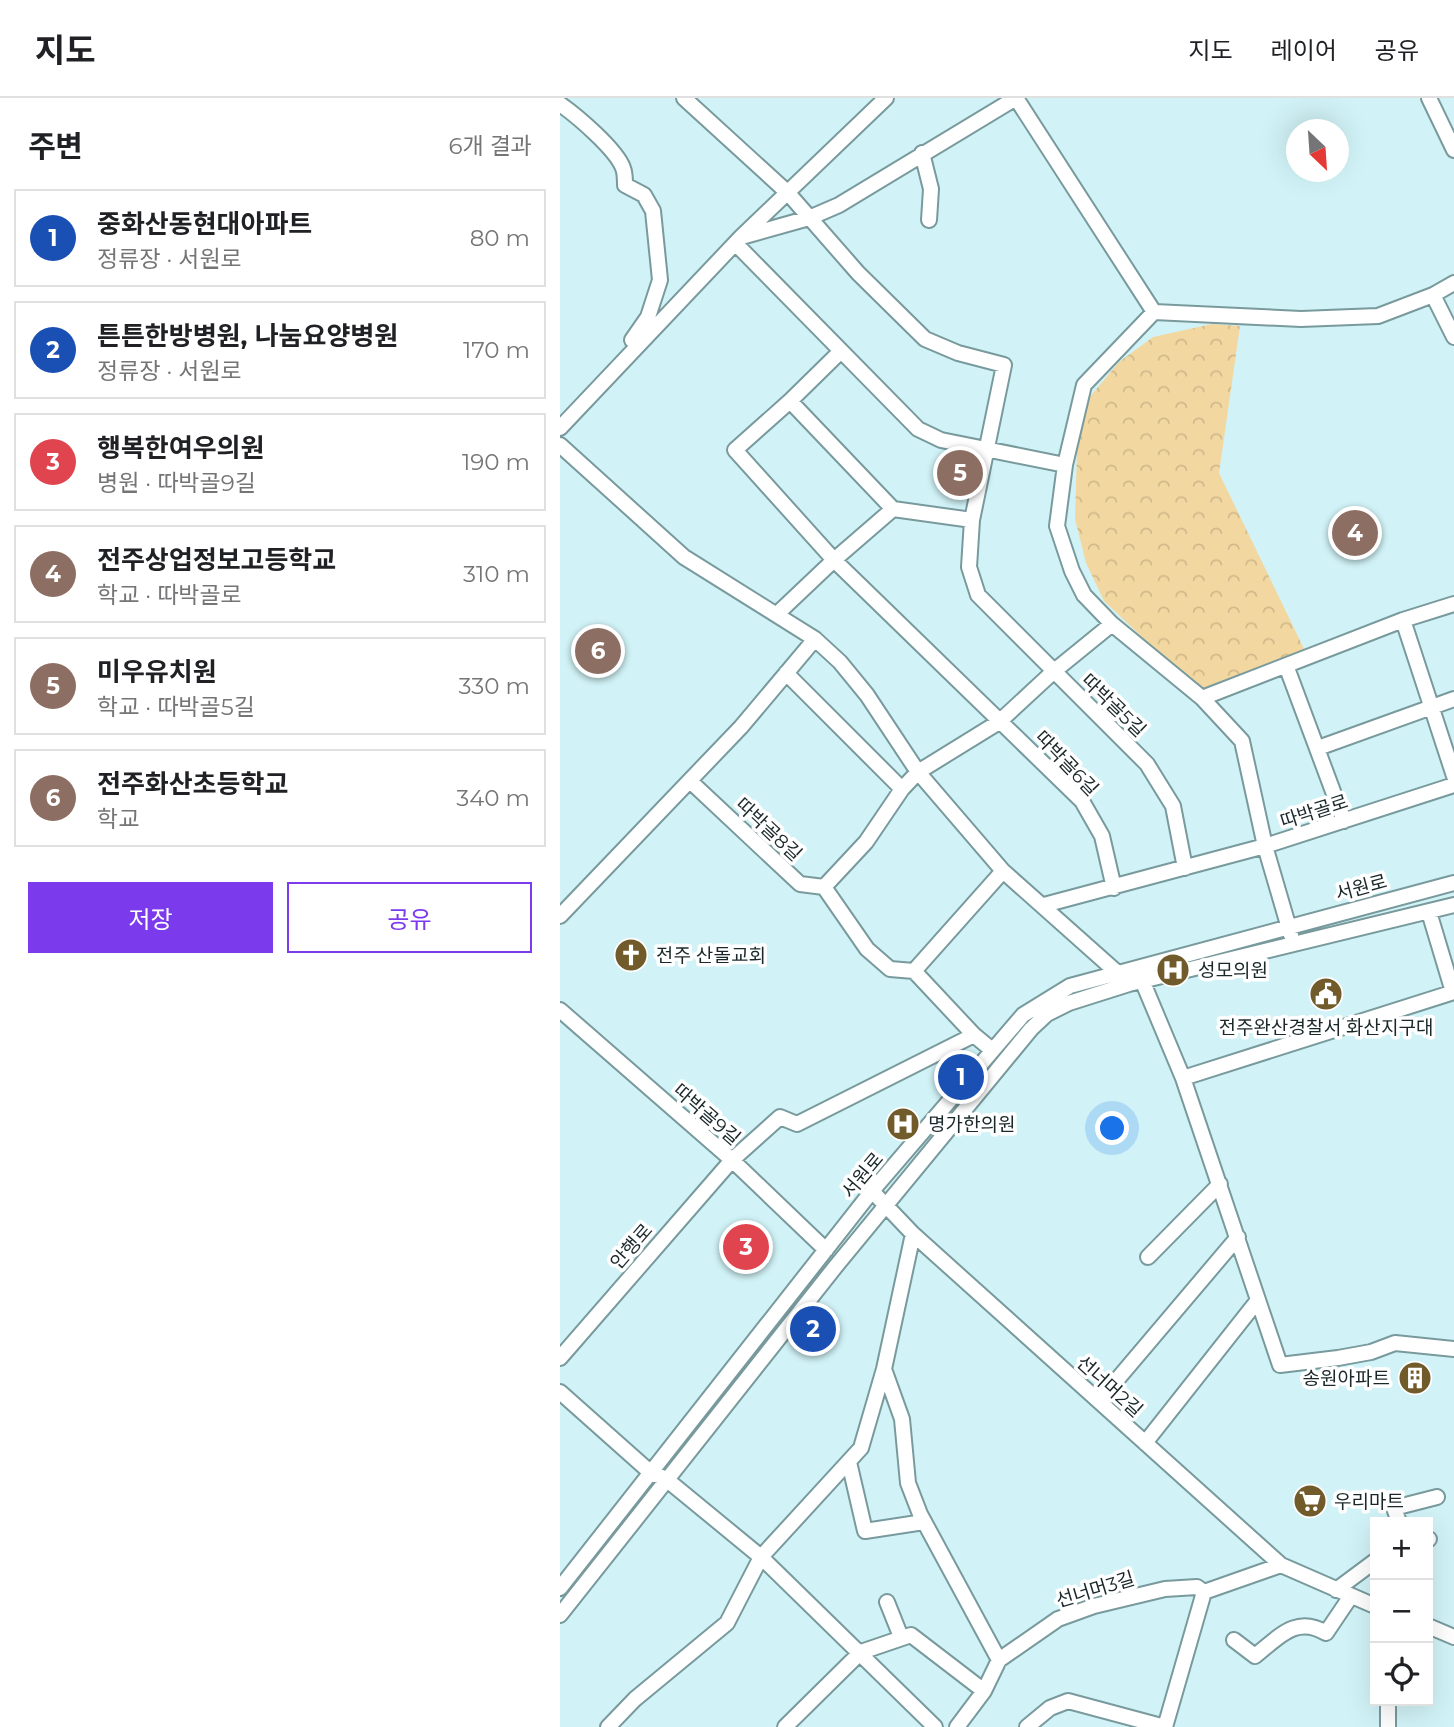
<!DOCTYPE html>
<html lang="ko">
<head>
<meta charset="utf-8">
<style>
  body { margin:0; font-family:Montserrat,"Noto Sans KR",sans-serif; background:#f2f2f2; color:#202124 }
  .controls { position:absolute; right:21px; bottom:21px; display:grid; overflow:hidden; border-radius:0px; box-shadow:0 7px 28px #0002 }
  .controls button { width:63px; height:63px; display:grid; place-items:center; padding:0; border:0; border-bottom:2px solid #e0e0e0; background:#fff; color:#202124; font:35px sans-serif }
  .compass { position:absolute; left:726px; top:21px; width:63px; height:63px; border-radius:50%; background:#fff; box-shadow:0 7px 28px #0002; rotate:155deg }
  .you { position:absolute; left:553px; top:1031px; width:24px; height:24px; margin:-18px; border:5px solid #fff; border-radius:50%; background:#1a73e8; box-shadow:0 0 0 10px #1a73e833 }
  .badge { display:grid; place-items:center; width:46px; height:46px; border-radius:50%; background:#7c3aed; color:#fff; font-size:23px; font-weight:700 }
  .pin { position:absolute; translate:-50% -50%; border:4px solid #fff; box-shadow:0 2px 7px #0006 }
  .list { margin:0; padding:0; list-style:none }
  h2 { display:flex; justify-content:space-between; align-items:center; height:91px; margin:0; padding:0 28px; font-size:30px }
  h2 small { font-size:23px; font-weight:400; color:#757577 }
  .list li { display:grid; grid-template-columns:46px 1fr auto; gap:21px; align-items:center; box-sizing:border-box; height:98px; margin:0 14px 14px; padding:0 14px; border:2px solid #e0e0e0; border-radius:0px }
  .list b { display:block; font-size:26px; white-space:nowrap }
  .list p { margin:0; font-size:23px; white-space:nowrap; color:#757577 }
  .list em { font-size:23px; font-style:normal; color:#757577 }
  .actions { display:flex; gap:14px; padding:21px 28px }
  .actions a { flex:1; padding:16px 0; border:2px solid #7c3aed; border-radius:0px; text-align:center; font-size:24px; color:#7c3aed }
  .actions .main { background:#7c3aed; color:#fff }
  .icon { flex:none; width:38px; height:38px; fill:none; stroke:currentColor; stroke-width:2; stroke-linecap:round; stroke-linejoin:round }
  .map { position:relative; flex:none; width:894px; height:1629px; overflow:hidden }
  header { display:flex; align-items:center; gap:42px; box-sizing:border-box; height:98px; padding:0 35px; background:#fff; border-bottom:2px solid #e0e0e0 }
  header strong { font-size:33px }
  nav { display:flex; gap:38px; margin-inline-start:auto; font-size:24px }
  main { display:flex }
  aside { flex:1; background:#fff }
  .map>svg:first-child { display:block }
  .park { fill:url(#park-crowns) }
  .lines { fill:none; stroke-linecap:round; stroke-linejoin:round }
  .minor-casing { stroke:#799a9d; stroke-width:18 }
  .minor { stroke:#fff; stroke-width:14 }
  .labels { text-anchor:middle; stroke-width:7; stroke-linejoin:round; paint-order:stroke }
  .street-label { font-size:19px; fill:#1b282a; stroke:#fff }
  .poi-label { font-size:19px; fill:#1b282a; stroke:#fff; text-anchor:start }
</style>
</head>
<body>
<header>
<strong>지도</strong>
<nav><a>지도</a><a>레이어</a><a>공유</a></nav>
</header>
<main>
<aside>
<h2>주변<small>6개 결과</small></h2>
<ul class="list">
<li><span class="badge" style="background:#1a4fb4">1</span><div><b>중화산동현대아파트</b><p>정류장 · 서원로</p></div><em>80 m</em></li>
<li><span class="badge" style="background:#1a4fb4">2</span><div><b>튼튼한방병원, 나눔요양병원</b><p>정류장 · 서원로</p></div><em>170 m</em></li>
<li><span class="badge" style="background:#e0444e">3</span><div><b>행복한여우의원</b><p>병원 · 따박골9길</p></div><em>190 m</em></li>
<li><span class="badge" style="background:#8d6e63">4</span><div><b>전주상업정보고등학교</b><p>학교 · 따박골로</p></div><em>310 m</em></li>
<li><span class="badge" style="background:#8d6e63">5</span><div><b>미우유치원</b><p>학교 · 따박골5길</p></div><em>330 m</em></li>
<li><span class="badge" style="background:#8d6e63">6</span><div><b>전주화산초등학교</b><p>학교</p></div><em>340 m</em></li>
</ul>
<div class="actions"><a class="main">저장</a><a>공유</a></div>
</aside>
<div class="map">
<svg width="894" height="1629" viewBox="0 0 894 1629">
  <defs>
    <pattern id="park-crowns" width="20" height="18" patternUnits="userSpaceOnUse" patternTransform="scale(1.75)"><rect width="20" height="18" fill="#f3d7a0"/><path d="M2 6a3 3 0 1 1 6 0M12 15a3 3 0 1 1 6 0" fill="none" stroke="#d0b98a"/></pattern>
  </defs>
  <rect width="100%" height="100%" fill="#d1f3f7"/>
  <path class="park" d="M652 226 680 228 659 375 747 557 640 594 544 503 526 465 515 421 517 352 528 301 559 264 593 239Z"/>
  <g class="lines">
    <defs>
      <path id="minor" d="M124 0 228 95 298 175 365 241 398 255 444 267 412 422 409 469 418 497 587 666 613 708 625 770
        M456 0 594 214
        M869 0 894 52
        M0 6C17 18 56 51 63 70 65 75 65 82 65 87L84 97 93 113 100 182 88 219 72 242
        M362 55 371 91 369 122
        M185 138 249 120 279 107 456 0
        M176 146 358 331 381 342 505 367
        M873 197 894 239
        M230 303 281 253
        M0 330 181 139 326 0
        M0 347 124 459 255 541 280 564 307 597 358 674 443 773 561 878
        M412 422 333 411 230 303 175 352 274 462 522 703 542 738 554 790
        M217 516 274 462 333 411
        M843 522 894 678
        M727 570 784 723
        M226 575 342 691
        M642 600 843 522 894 506
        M758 650 894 601
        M130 683 240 786 264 789 307 851 330 871 354 873
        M264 789 306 744 342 691 358 674 439 624 493 574 552 526
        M484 807 705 748 894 687
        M869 814 893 894
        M0 818 181 629 255 541
        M731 837 705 748 682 643 642 600 552 526 524 497 512 473 497 428 505 367 524 287 594 214 741 221 818 218 873 197 894 185
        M579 875 623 980 720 1267 778 1260 811 1254 835 1245 894 1251
        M0 912 172 1062 266 1152
        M414 937 354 873 443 773
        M623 980 894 894
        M312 1093 353 1136 721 1467 815 1508
        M588 1159 660 1086
        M0 1260 172 1062 220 1019 237 1026 414 937 432 952
        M324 1271 342 1321 348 1385 360 1416 439 1562
        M0 1294 90 1374 106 1381 201 1459 375 1629
        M539 1303 678 1139
        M585 1345 698 1202
        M289 1364 305 1433 364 1424
        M839 1424 834 1410 877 1399
        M868 1442 869 1441
        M0 1490 312 1093 463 917 510 888 894 785
        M776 1492 815 1463
        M327 1504 341 1539
        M0 1517 276 1168 471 931 487 916 509 905 569 886 894 807
        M868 1528 894 1539
        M674 1542 695 1558C719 1539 736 1517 766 1535L791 1498
        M828 1603V1629
        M48 1629 75 1601 167 1525 201 1459 301 1350 324 1271 353 1136
        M225 1629 301 1554 351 1537 424 1593
        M397 1629 424 1593 439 1562 498 1521 534 1508 605 1491 637 1489 644 1494
        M467 1629 490 1610 508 1603 605 1629 644 1494 721 1467"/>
    </defs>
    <use href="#minor" class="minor-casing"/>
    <use href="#minor" class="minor"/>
  </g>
  <defs>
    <symbol id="church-disc" viewBox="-11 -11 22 22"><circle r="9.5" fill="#725b2b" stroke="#fff"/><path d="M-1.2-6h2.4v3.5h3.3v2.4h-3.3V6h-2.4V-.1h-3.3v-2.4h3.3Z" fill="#fff"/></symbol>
    <symbol id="hospital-disc" viewBox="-11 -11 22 22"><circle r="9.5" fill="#725b2b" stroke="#fff"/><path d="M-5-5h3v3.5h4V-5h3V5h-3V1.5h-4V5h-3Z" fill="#fff"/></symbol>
    <symbol id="civic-disc" viewBox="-11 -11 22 22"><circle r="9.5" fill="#725b2b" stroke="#fff"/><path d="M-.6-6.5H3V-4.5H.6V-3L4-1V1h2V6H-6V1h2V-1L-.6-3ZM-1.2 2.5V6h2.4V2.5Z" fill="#fff"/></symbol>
    <symbol id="building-disc" viewBox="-11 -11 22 22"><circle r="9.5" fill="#725b2b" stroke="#fff"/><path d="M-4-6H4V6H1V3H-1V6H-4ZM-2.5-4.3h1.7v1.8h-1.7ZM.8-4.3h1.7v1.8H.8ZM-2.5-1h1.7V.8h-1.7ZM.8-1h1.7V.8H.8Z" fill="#fff"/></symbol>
    <symbol id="supermarket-disc" viewBox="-11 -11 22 22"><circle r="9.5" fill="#725b2b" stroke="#fff"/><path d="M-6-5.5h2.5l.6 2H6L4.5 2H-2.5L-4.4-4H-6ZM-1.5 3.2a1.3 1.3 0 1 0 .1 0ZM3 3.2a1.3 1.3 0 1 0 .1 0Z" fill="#fff"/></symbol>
  </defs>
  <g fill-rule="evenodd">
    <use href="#church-disc" x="52" y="838" width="38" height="38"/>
    <use href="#hospital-disc" x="594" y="853" width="38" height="38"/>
    <use href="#civic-disc" x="747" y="877" width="38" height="38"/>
    <use href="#hospital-disc" x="324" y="1007" width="38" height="38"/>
    <use href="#building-disc" x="836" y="1261" width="38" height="38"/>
    <use href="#supermarket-disc" x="731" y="1384" width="38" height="38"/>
  </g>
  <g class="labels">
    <g class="street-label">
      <text transform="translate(554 607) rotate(44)" y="7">따박골5길</text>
      <text transform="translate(507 665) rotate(46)" y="7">따박골6길</text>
      <text transform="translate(754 713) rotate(-18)" y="7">따박골로</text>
      <text transform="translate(209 731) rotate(43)" y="7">따박골8길</text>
      <text transform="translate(801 789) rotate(-15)" y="7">서원로</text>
      <text transform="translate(147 1016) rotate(41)" y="7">따박골9길</text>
      <text transform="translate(302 1077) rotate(-50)" y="7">서원로</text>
      <text transform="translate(71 1148) rotate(-49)" y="7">안행로</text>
      <text transform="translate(550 1288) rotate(42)" y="7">선너머2길</text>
      <text transform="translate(535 1491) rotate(-17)" y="7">선너머3길</text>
    </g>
    <g class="poi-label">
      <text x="96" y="864">전주 산돌교회</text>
      <text x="638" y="879">성모의원</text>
      <text x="766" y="936" text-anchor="middle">전주완산경찰서 화산지구대</text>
      <text x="368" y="1033">명가한의원</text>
      <text x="830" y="1287" text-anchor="end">송원아파트</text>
      <text x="774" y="1410">우리마트</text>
    </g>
  </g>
</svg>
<div class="controls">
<button>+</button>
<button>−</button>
<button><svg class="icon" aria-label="locate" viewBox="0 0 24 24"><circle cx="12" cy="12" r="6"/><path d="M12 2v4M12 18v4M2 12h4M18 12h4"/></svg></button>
</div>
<svg class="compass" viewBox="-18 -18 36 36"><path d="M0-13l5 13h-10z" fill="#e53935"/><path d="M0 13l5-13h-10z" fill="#757577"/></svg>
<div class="you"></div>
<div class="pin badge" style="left:401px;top:979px;background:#1a4fb4">1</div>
<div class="pin badge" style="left:253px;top:1231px;background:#1a4fb4">2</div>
<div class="pin badge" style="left:186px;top:1149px;background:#e0444e">3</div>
<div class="pin badge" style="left:795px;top:435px;background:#8d6e63">4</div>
<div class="pin badge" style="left:400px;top:375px;background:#8d6e63">5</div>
<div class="pin badge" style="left:38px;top:553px;background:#8d6e63">6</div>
</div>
</main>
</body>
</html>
